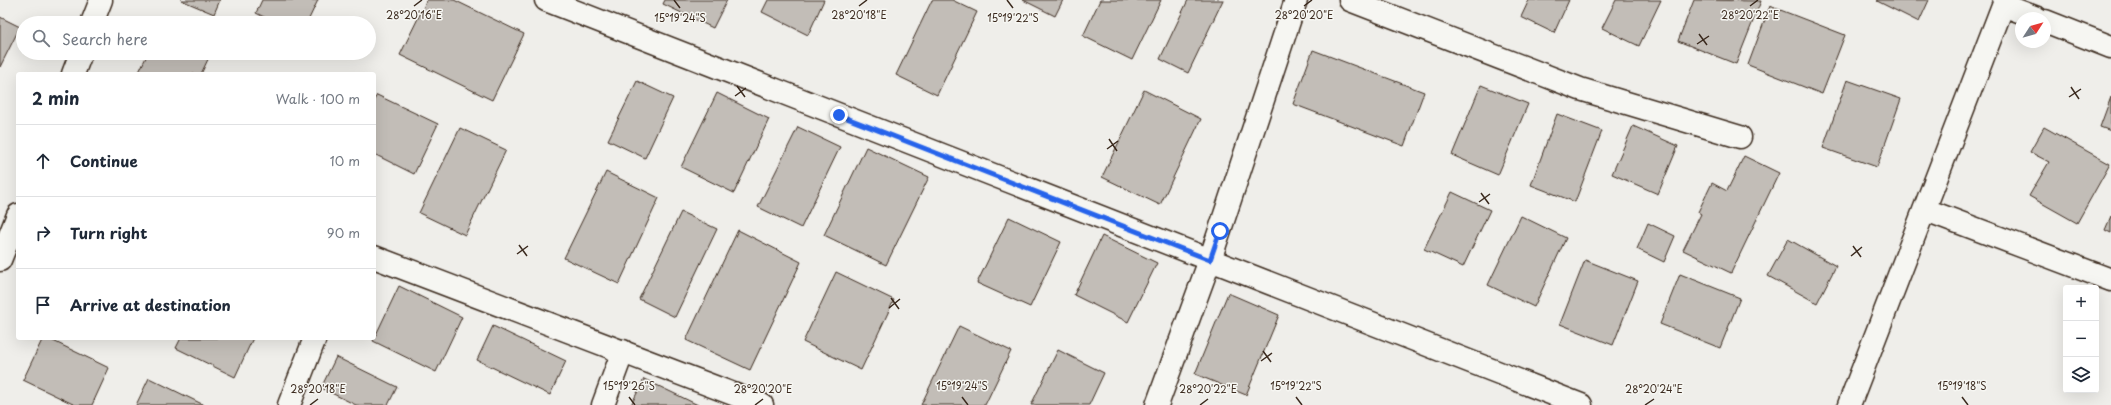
<!DOCTYPE html>
<html lang="en">
<head>
<meta charset="utf-8">
<style>
  body { margin:0; font-family:"Playpen Sans",sans-serif; background:#f6f6f7; color:#1f2937 }
  .controls { position:absolute; right:12px; bottom:12px; display:grid; overflow:hidden; border-radius:4px; box-shadow:0 4px 16px #0002 }
  .controls button { width:36px; height:36px; display:grid; place-items:center; padding:0; border:0; border-bottom:1px solid #e0e1e3; background:#fff; color:#1f2937; font:20px sans-serif }
  .compass { position:absolute; left:2015px; top:12px; width:36px; height:36px; border-radius:50%; background:#fff; box-shadow:0 4px 16px #0002; rotate:54deg }
  .stop { position:absolute; width:12px; height:12px; margin:-9px; border:3px solid #2563eb; border-radius:50%; background:#fff }
  .stop.end { background:#2563eb; border-color:#fff; box-shadow:0 1px 4px #0008 }
  .list { margin:0; padding:0; list-style:none }
  h2 { display:flex; justify-content:space-between; align-items:center; height:52px; margin:0; padding:0 16px; font-size:17px }
  h2 small { font-size:13px; font-weight:400; color:#747a83 }
  .list li { display:grid; grid-template-columns:26px 1fr auto; gap:12px; align-items:center; box-sizing:border-box; height:72px; padding:0 16px; border-top:1px solid #e0e1e3 }
  .list b { display:block; font-size:15px; white-space:nowrap }
  .list em { font-size:13px; font-style:normal; color:#747a83 }
  .icon { flex:none; width:22px; height:22px; fill:none; stroke:currentColor; stroke-width:2; stroke-linecap:round; stroke-linejoin:round }
  .map { position:relative; flex:none; width:2111px; height:405px; overflow:hidden }
  .search { position:absolute; background:#fff; box-shadow:0 4px 16px #0002; left:16px; top:16px; width:360px; height:44px; display:flex; align-items:center; gap:10px; box-sizing:border-box; padding:0 14px; border-radius:22px; color:#747a83; font-size:15px }
  .panel { position:absolute; background:#fff; box-shadow:0 4px 16px #0002; left:16px; top:72px; width:360px; height:268px; border-radius:4px }
  .map>svg:first-child { display:block }
  .building { fill:#c2bdb7; stroke:#3b2a1e }
  .lines { fill:none; stroke-linecap:round; stroke-linejoin:round }
  .minor-casing { stroke:#3b2a1e; stroke-width:25 }
  .minor { stroke:#f6f6f2; stroke-width:22 }
  .route { stroke:#2563eb; stroke-width:5 }
  .ticks { fill:none; stroke:#3b2a1e; stroke-width:1.5 }
  .ticks-label { font-size:10px; text-anchor:middle; fill:#3b2a1e; stroke:#f6f6f2; stroke-width:3; stroke-linejoin:round; paint-order:stroke }
</style>
</head>
<body>
<div class="map">
<svg width="2111" height="405" viewBox="0 0 2111 405">
  <rect width="100%" height="100%" fill="#efeeea"/>
  <filter id="ink" filterUnits="userSpaceOnUse"><feTurbulence type="fractalNoise" baseFrequency=".025" numOctaves="2"/><feDisplacementMap in="SourceGraphic" scale="8" xChannelSelector="R" yChannelSelector="G"/><feConvolveMatrix kernelMatrix="1 2 1 2 8 2 1 2 1" color-interpolation-filters="sRGB"/></filter>
  <g filter="url(#ink)">
    <path class="building" d="M181 0H220L214 14Z
      M262 0H318L307 23H276L256 13Z
      M427 0H454L524 34 492 100 400 55Z
      M665 0H727L713 28 663 4Z
      M768 0H824L808 35 762 12Z
      M932 0H952L977 12 937 95 896 75Z
      M1023 0H1063L1055 16Z
      M1100 0H1161L1132 60 1083 36Z
      M1188 0H1223L1188 73 1160 59Z
      M1529 0H1569L1554 33 1521 17Z
      M1616 0H1661L1639 46 1602 28Z
      M1694 0 1761 1 1736 64 1678 41Z
      M1878 0H1929L1919 22 1877 1Z
      M1770 6 1845 35 1822 94 1748 65Z
      M0 17 20 27 0 67Z
      M1313 50 1424 92 1404 146 1293 104Z
      M148 53H211L201 74H138Z
      M1847 80 1901 99 1877 167 1823 148Z
      M637 81 673 98 645 158 608 140Z
      M1481 85 1528 104 1498 175 1452 155Z
      M1144 90 1201 119 1160 205 1102 177Z
      M717 93 769 119 734 193 681 167Z
      M377 95 438 124 414 174 374 154V100Z
      M2111 97V131L2100 127Z
      M1557 114 1602 131 1575 202 1531 185Z
      M1633 126 1678 146 1658 194 1612 174Z
      M798 127 840 147 801 228 758 207Z
      M2044 127 2110 164 2077 223 2029 196 2049 162 2030 152Z
      M460 128 506 150 465 235 419 213Z
      M866 147 929 177 886 265 824 235Z
      M1744 156 1779 173 1731 273 1683 250 1701 214 1698 212 1712 183 1727 191Z
      M606 172 659 198 619 284 564 258Z
      M1452 192 1490 210 1463 267 1424 249Z
      M681 212 717 229 675 317 639 299Z
      M1521 216 1566 238 1534 307 1488 285Z
      M2111 216V233L2105 230Z
      M1009 217 1061 242 1030 307 977 283Z
      M1648 223 1675 236 1664 262 1637 249Z
      M738 230 801 262 750 370 686 340Z
      M1102 236 1157 263 1128 322 1074 295Z
      M1788 239 1836 266 1817 303 1768 276Z
      M1585 260 1638 281 1613 345 1560 324Z
      M836 272 894 300 861 370 803 342Z
      M1680 274 1740 298 1720 348 1660 324Z
      M399 286 462 317 436 372 373 341Z
      M1228 293 1279 315 1246 395 1195 374Z
      M493 326 566 361 550 395 477 360Z
      M959 326 1011 351 985 405H921Z
      M43 338H47L109 368 92 405H75L23 380Z
      M181 338H253L235 377 176 348Z
      M1058 350 1104 373 1089 405H1031Z
      M336 357 397 387 388 405H356L321 388Z
      M149 378 204 405H136Z
      M644 379 698 405H631Z"/>
    <g class="lines">
      <defs>
        <path id="minor" d="M546 0 1581 405
          M1350 0 1580 89 1740 137
          M2003 5 2037 18
          M2045 21 2111 47
          M92 23 101 0
          M73 74 81 53
          M1926 210 2111 280
          M374 257 762 405
          M0 260 18 215
          M289 405 315 338
          M603 405 623 351
          M1157 405 1210 260 1296 0
          M1849 405 2005 0"/>
      </defs>
      <use href="#minor" class="minor-casing"/>
      <use href="#minor" class="minor"/>
    </g>
  </g>
  <g class="lines" filter="url(#ink)">
    <path class="route" d="M839 115 1210 260 1220 231"/>
  </g>
  <path class="ticks" d="M674 0 680 8M1007 0 1013 8M414 6 422 0M859 6 867 0M1304 6 1312 0M1750 6 1758 0M1699 34 1707 45M1697 44 1709 36M737 86 745 97M2071 87 2079 99M735 96 746 88M2069 97 2081 89M1109 139 1117 151M1107 149 1118 141M1481 193 1489 204M1479 202 1490 194M519 245 527 256M1853 246 1861 257M517 254 528 246M1851 256 1862 247M891 298 899 309M889 308 900 299M1263 351 1271 362M1261 361 1272 353M629 397 635 405M962 397 968 405M1296 397 1302 405M1962 397 1968 405M310 405 318 399M755 405 763 399M1200 405 1208 399M1645 405 1654 399"/>
  <g class="ticks-label">
    <text x="1750" y="19">28°20'22"E</text>
    <text x="414" y="19">28°20'16"E</text>
    <text x="1304" y="19">28°20'20"E</text>
    <text x="859" y="19">28°20'18"E</text>
    <text x="680" y="22">15°19'24"S</text>
    <text x="1013" y="22">15°19'22"S</text>
    <text x="629" y="390">15°19'26"S</text>
    <text x="962" y="390">15°19'24"S</text>
    <text x="1296" y="390">15°19'22"S</text>
    <text x="1962" y="390">15°19'18"S</text>
    <text x="318" y="393">28°20'18"E</text>
    <text x="763" y="393">28°20'20"E</text>
    <text x="1208" y="393">28°20'22"E</text>
    <text x="1654" y="393">28°20'24"E</text>
  </g>
</svg>
<div class="controls">
<button>+</button>
<button>−</button>
<button><svg class="icon" aria-label="layers" viewBox="0 0 24 24"><path d="M12 4l9 5-9 5-9-5zM3 14l9 5 9-5"/></svg></button>
</div>
<svg class="compass" viewBox="-18 -18 36 36"><path d="M0-13l5 13h-10z" fill="#e53935"/><path d="M0 13l5-13h-10z" fill="#747a83"/></svg>
<div class="stop" style="left:1220px;top:231px"></div>
<div class="stop end" style="left:839px;top:115px"></div>
<div class="search"><svg class="icon" aria-label="search" viewBox="0 0 24 24"><circle cx="10" cy="10" r="6"/><path d="M15 15l6 6"/></svg>Search here</div>
<section class="panel">
<h2>2 min<small>Walk · 100 m</small></h2>
<ul class="list">
<li><svg class="icon" aria-label="ahead" viewBox="0 0 24 24"><path d="M12 20V5M6 11l6-6 6 6"/></svg><div><b>Continue</b></div><em>10 m</em></li>
<li><svg class="icon" aria-label="right" viewBox="0 0 24 24"><path d="M7 20v-9h11M14 6l5 5-5 5"/></svg><div><b>Turn right</b></div><em>90 m</em></li>
<li><svg class="icon" aria-label="arrive" viewBox="0 0 24 24"><path d="M6 21V4h12l-3 4 3 4H6"/></svg><div><b>Arrive at destination</b></div></li>
</ul>
</section>
</div>
</body>
</html>
